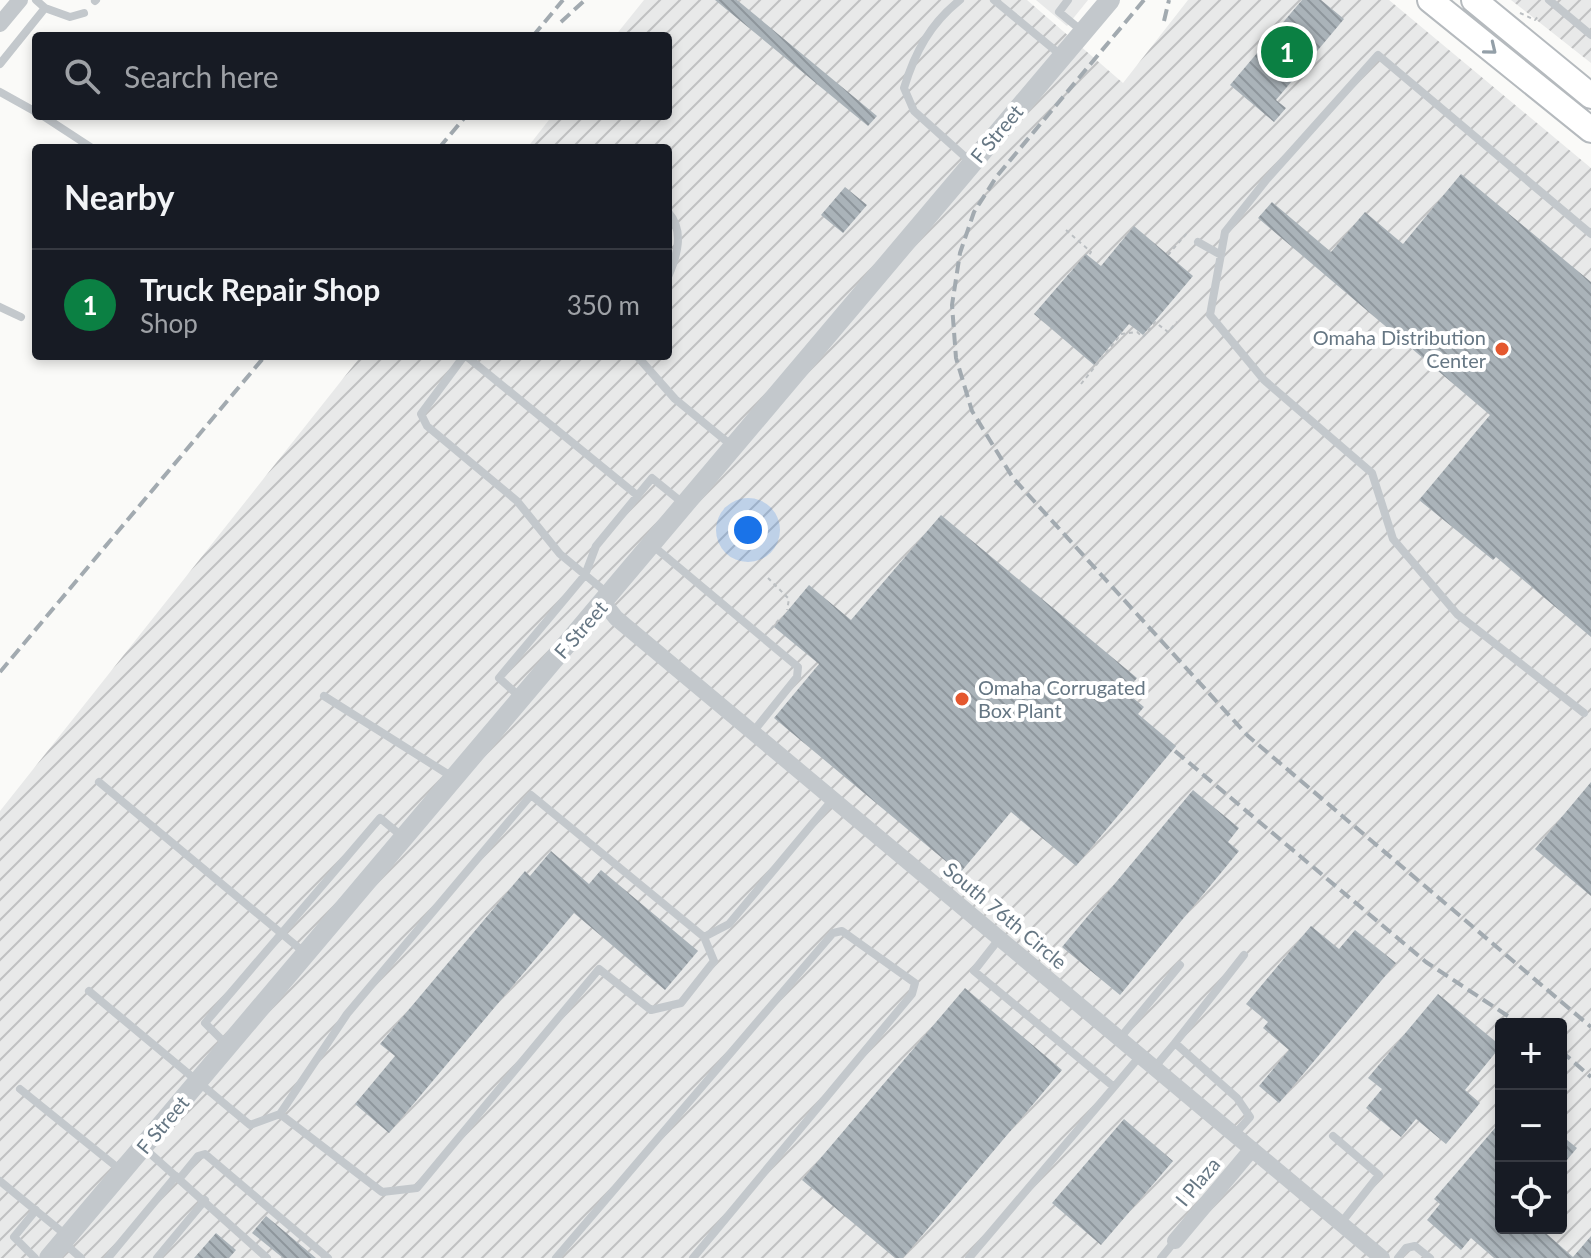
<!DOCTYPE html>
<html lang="en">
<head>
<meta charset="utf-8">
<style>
  body { margin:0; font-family:Lato,sans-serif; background:#242831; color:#f1f3f6 }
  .controls { position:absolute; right:24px; bottom:24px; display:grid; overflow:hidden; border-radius:8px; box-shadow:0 4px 12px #0003 }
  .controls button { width:72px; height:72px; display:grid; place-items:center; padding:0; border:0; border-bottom:2px solid #363941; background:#171b24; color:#f1f3f6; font:40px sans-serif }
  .you { position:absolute; left:748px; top:530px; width:28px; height:28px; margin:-20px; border:6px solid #fff; border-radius:50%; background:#1a73e8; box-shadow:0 0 0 12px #1a73e833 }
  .badge { display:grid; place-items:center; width:52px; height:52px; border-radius:50%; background:#0b8043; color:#fff; font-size:26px; font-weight:700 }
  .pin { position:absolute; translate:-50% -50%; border:4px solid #fff; box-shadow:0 2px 8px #0006 }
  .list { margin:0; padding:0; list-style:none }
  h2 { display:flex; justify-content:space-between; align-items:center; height:104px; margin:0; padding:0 32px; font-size:34px }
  h2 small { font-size:26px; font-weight:400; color:#9ea1a6 }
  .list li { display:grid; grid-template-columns:52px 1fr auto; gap:24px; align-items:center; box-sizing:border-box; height:112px; padding:0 32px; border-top:2px solid #363941 }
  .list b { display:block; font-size:30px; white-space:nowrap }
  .list p { margin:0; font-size:26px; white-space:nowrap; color:#9ea1a6 }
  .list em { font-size:26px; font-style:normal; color:#9ea1a6 }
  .icon { flex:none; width:44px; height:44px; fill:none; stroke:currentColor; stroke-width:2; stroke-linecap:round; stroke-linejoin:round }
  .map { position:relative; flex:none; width:1591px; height:1258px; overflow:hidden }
  .search { position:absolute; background:#171b24; box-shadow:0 4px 12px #0003; left:32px; top:32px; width:640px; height:88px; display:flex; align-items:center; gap:20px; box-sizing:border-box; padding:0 28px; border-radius:8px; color:#9ea1a6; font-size:30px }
  .panel { position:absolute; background:#171b24; box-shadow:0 4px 12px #0003; left:32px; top:144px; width:640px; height:216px; border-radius:8px }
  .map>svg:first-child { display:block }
  .built { fill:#e8e9e9 }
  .industrial { fill:url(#industrial-furrows); fill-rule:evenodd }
  .building { fill:url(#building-back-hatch) }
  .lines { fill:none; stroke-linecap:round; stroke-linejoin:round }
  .primary-casing { stroke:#b5babe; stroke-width:28 }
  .path { stroke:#bbbfc2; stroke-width:2; stroke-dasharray:4 4; stroke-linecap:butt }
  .service { stroke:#c3c8cc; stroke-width:8 }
  .minor { stroke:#c3c8cc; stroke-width:16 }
  .tertiary { stroke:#c3c8cc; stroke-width:20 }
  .primary { stroke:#fff; stroke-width:24 }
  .rail { stroke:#a2aab0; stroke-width:4; stroke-dasharray:12 6; stroke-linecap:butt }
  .oneway { stroke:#939fa8 }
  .poi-dot { fill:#e4572e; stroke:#fff; stroke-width:3 }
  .labels { text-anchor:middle; stroke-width:8; stroke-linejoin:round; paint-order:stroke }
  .street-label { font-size:20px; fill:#657683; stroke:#fff }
  .poi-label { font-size:20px; fill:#657683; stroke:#fff; text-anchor:end }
</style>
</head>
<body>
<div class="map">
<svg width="1591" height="1258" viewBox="0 0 1591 1258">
  <defs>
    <pattern id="industrial-furrows" width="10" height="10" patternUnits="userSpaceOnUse" patternTransform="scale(2)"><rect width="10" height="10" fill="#e8e9e9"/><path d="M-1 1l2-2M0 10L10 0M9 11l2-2" fill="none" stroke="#c0c1c2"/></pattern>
    <pattern id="building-back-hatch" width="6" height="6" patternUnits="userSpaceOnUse" patternTransform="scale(2)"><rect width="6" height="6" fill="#aab3b9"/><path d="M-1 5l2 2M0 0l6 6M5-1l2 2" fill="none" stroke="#8e969c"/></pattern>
  </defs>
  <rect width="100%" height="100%" fill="#fafaf8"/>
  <path class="built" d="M1036 0H1088L1067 26Z"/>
  <path class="industrial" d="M644 0H1027L1123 83 1188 0H1389L1591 168V1258H0V811L361 356H668V148H527L552 116H668V36H615ZM1501 1024H1561V1228H1501Z
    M1511 0H1591V63Z"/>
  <path class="building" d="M715 0H737L877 116 868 126Z
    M1302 0H1321L1344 19 1276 100 1286 108 1274 122 1230 85Z
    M1461 174 1591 282V637L1496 557 1493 560 1419 500 1490 415 1258 218 1272 202 1331 252 1365 212 1403 244Z
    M845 187 867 205 843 233 821 215Z
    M1134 226 1193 276 1143 335 1129 324 1094 365 1034 314 1086 254 1101 266Z
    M941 515 1137 678 1126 692 1144 707 1138 714 1176 746 1076 866 1011 812 960 873 774 718 819 664 774 627 809 585 851 620Z
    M1591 782V896L1535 849Z
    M1193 790 1239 828 1228 842 1239 851 1120 995 1062 947Z
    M551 851 589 884 601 870 698 951 665 990 574 913 389 1133 355 1104 395 1056 380 1044 525 871 530 876Z
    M1311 926 1339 949 1355 930 1396 963 1279 1103 1259 1086 1289 1050 1263 1028 1268 1022 1246 1004Z
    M965 988 1062 1070 903 1258H895L802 1180Z
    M1438 994 1501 1046 1465 1090 1480 1103 1446 1144 1416 1119 1401 1137 1366 1108 1382 1089 1368 1078Z
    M1124 1119 1173 1161 1101 1245 1052 1203Z
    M1501 1121V1228H1540L1573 1257 1591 1236V1258H1494L1471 1238 1461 1250 1427 1220 1440 1204 1434 1199Z
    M1561 1135 1577 1148 1561 1167Z
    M266 1216 316 1258H283L252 1233Z
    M216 1233 236 1250 229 1258H194Z"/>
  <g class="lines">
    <defs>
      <path id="primary" d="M1430 0 1591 130
        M1474 0 1591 96"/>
    </defs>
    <use href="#primary" class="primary-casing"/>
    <path class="path" d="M1520 13 1535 20 1539 15
      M1066 230 1091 252 1089 255
      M1168 255 1187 233
      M1081 384 1121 334 1137 332 1143 337 1155 322 1168 332 1177 322
      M768 578 789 599 787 610
      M771 629 781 617"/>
    <path class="service" d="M960 0C930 24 915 52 904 88L914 111 972 163
      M994 0 1062 56
      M1068 0 1059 12 1082 31
      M1549 0 1591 35
      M95 1 96 0
      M45 8 70 17 84 13
      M0 64 45 8 36 0
      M0 92 36 112
      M43 116 92 148
      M668 212C685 231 677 256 668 277
      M1198 242 1221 255
      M0 307 21 317
      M464 356 421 414 427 426 517 501 560 554 607 593
      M466 356 638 496
      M637 356 675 399 731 445
      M652 545 798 667 797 677 753 732
      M324 696 454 778
      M519 696 499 678 585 575 596 546 652 478 684 504
      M1584 713 1457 614 1393 539 1372 473 1264 380 1210 315 1225 232 1267 179 1378 55 1591 234
      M99 782 305 953
      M704 937 729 924 833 799
      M89 991 250 1125 280 1114 382 1192 417 1188 599 969 651 1010 681 1003 714 961 704 937 531 795 347 1014 280 1114
      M1120 1038 1180 965
      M1175 1043 1244 955
      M228 1046 205 1023 380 818 404 838
      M1154 1068 1175 1043 1237 1098 1250 1117 1235 1134
      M1114 1087 1140 1056
      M20 1089 123 1172
      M1333 1136 1379 1175 1341 1223
      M144 1148 267 1258
      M180 1178 198 1156 205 1154 328 1258
      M0 1181 67 1236
      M64 1243 81 1258
      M35 1258 14 1237 36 1210
      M108 1258 176 1176
      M157 1258 205 1200
      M556 1258 833 933 842 931 915 983 912 994 693 1258
      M969 1258 1114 1087 974 971 999 939
      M1161 1258 1175 1241
      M1398 1258 1406 1248 1415 1246 1430 1258"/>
    <path class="minor" d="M0 24 20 0
      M604 603 616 618 1382 1258
      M1175 1241 1252 1149"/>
    <path class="tertiary" d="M49 1258 1110 0"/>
    <use href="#primary" class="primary"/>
    <path class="rail" d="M1144 0 997 176 974 212 960 253 952 305 956 358 972 411 1013 478 1248 736 1591 1027
      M1164 21 1169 0
      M561 22 585 0
      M533 36 563 0
      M439 148 466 116
      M0 672 265 356
      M1175 751 1426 962 1520 1024
      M1561 1051 1591 1077"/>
  </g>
  <defs><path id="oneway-chevron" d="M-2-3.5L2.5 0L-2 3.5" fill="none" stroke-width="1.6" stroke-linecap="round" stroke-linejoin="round" transform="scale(2)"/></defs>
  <use class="oneway" href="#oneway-chevron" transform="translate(1491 49) rotate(39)"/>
  <g class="poi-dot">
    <circle cx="1502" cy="349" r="8"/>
    <circle cx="962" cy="699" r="8"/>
  </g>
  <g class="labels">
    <g class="street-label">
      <text transform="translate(997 134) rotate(-50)" y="7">F Street</text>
      <text transform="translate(581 630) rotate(-49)" y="7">F Street</text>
      <text transform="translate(1005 916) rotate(40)" y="7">South 76th Circle</text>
      <text transform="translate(163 1125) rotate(-50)" y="7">F Street</text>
      <text transform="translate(1198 1182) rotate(-50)" y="7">I Plaza</text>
    </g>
    <g class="poi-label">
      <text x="1486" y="345">Omaha Distribution<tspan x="1486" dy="23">Center</tspan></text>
      <text x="978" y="695" text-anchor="start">Omaha Corrugated<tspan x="978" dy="23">Box Plant</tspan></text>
    </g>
  </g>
</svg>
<div class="controls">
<button>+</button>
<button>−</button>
<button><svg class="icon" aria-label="locate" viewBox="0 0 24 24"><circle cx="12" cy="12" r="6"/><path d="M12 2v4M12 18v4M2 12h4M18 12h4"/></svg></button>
</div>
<div class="you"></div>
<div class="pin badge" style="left:1287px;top:52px">1</div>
<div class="search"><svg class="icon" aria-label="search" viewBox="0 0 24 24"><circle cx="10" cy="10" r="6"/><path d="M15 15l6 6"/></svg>Search here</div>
<section class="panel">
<h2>Nearby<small></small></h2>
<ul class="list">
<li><span class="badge">1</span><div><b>Truck Repair Shop</b><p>Shop</p></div><em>350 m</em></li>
</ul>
</section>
</div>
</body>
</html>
